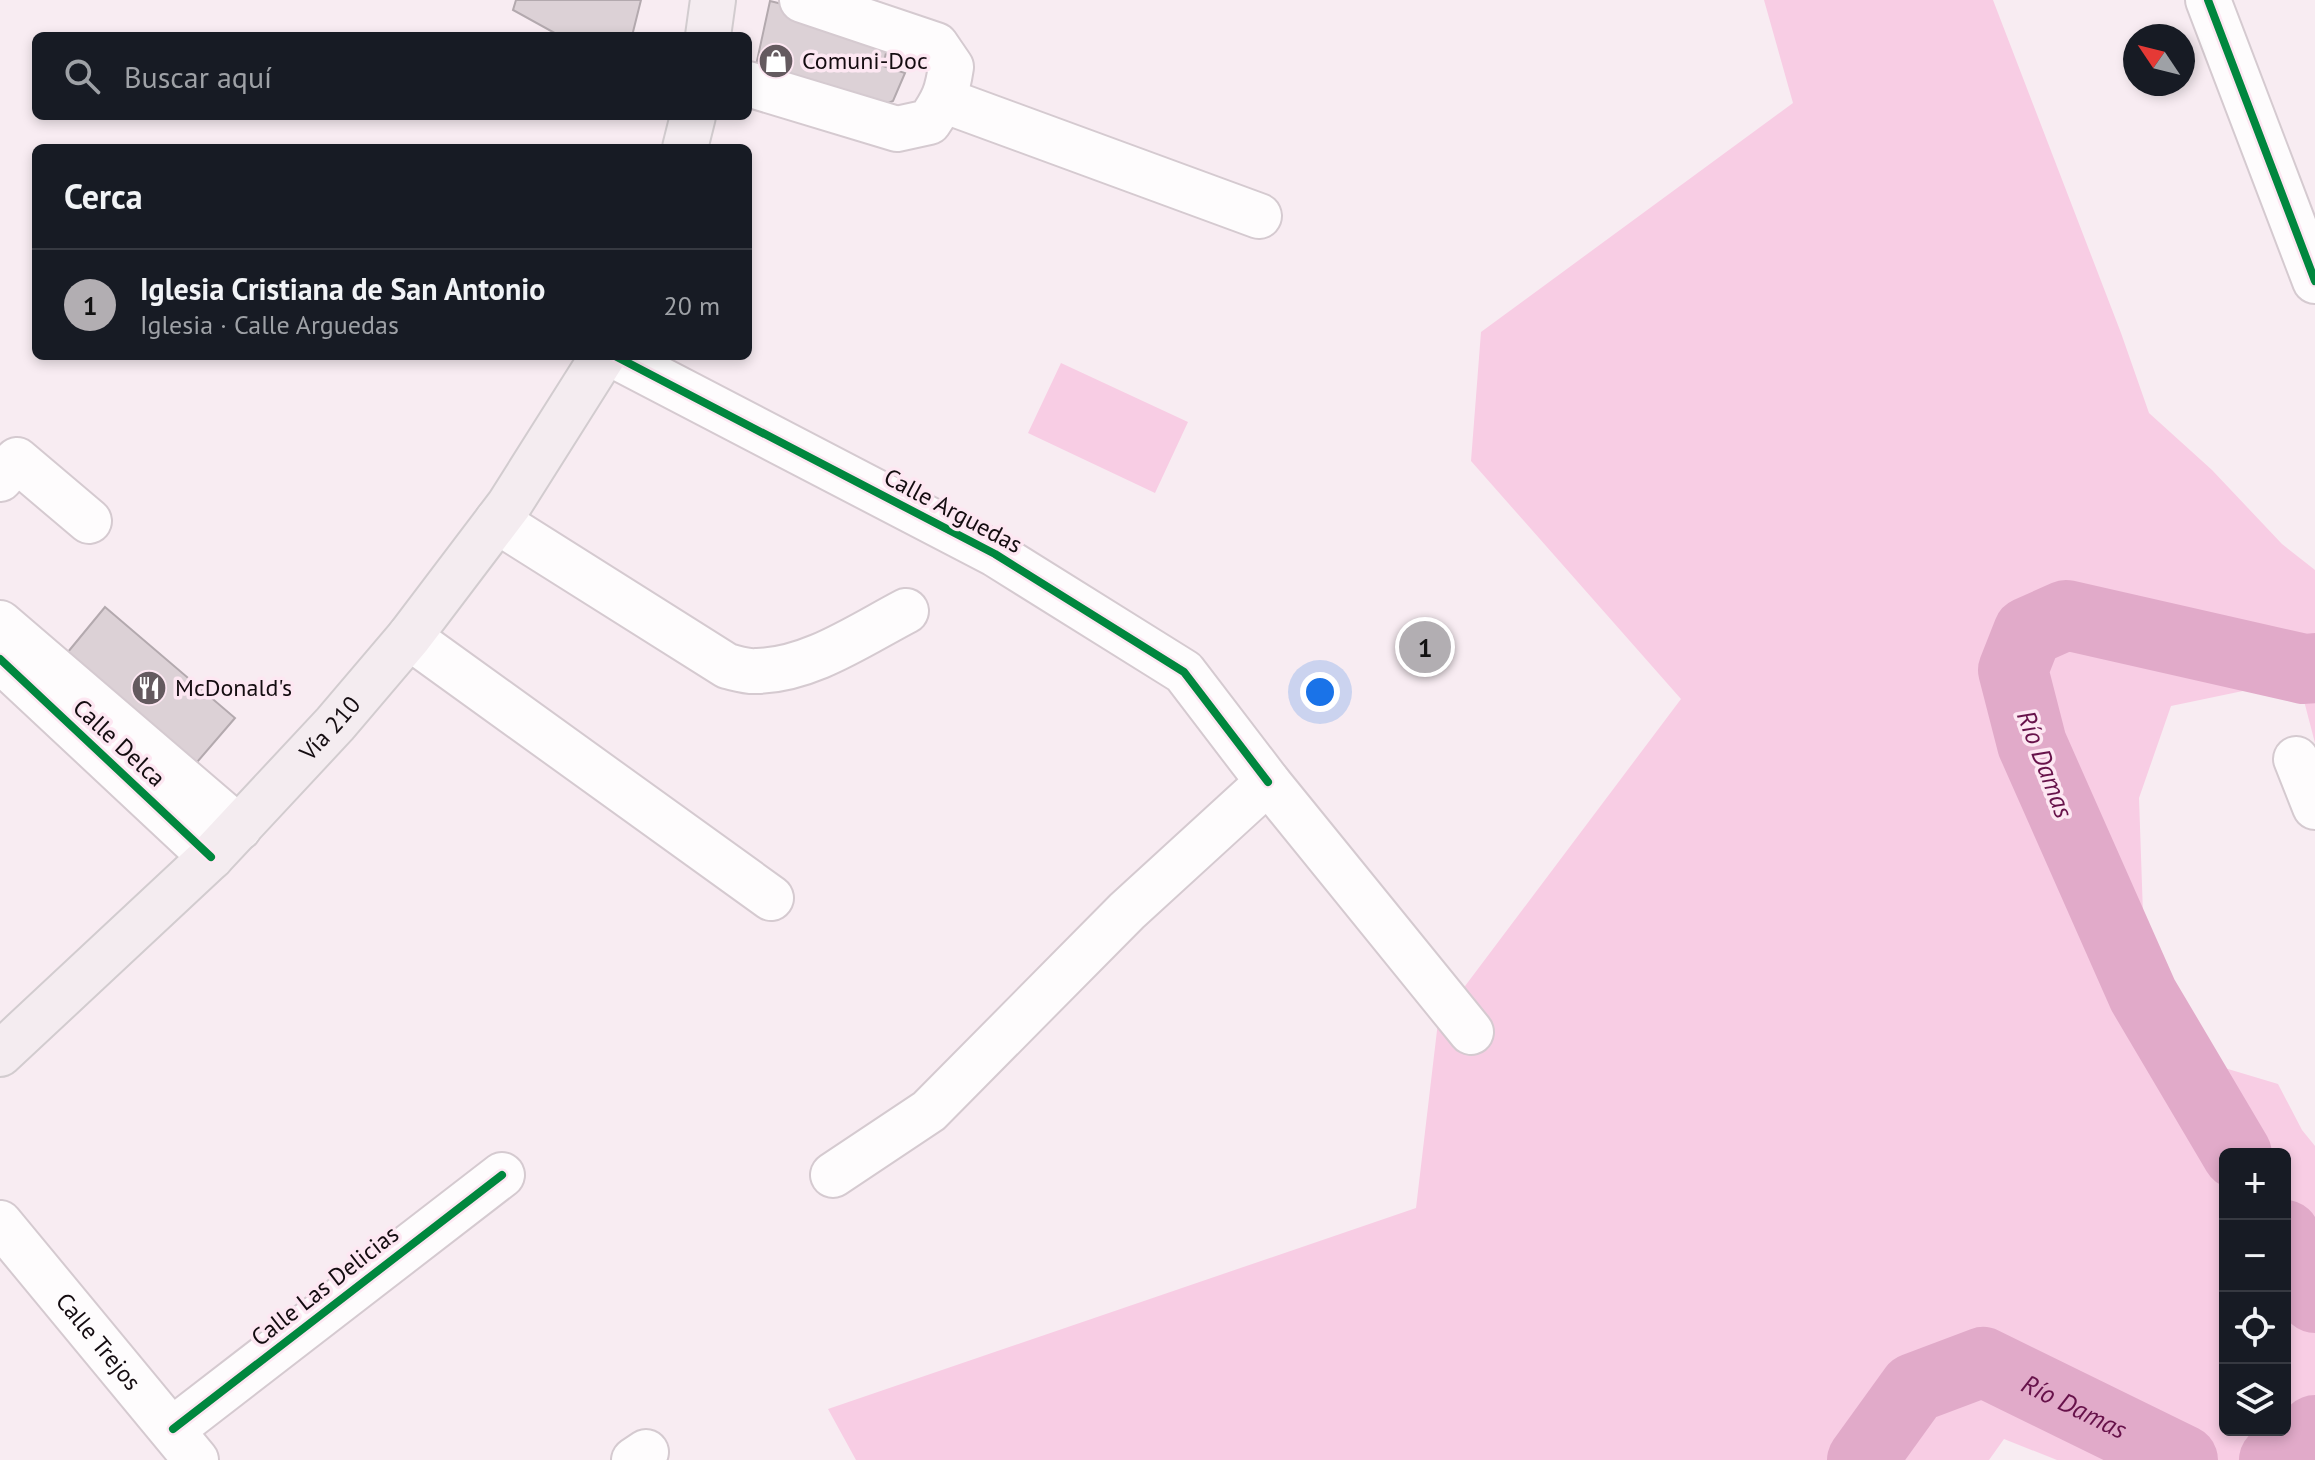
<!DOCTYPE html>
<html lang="es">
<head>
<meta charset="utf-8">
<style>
  body { margin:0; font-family:"PT Sans",sans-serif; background:#20242c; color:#f1f3f6 }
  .controls { position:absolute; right:24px; bottom:24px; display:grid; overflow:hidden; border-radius:12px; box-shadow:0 4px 12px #0003 }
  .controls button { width:72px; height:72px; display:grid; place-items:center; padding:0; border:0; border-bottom:2px solid #363941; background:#171b24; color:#f1f3f6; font:40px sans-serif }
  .compass { position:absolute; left:2123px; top:24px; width:72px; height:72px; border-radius:50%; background:#171b24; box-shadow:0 4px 12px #0003; rotate:305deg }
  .you { position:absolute; left:1320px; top:692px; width:28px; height:28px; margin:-20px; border:6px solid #fff; border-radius:50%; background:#1a73e8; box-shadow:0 0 0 12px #1a73e833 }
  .badge { display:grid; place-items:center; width:52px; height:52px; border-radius:50%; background:#b2aeb2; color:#111; font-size:26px; font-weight:700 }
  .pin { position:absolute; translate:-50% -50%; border:4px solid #fff; box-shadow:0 2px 8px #0006 }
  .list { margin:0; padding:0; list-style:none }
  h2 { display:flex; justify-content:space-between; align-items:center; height:104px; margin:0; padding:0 32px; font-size:34px }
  h2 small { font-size:26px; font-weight:400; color:#9ea1a6 }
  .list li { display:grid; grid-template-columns:52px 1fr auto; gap:24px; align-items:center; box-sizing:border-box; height:112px; padding:0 32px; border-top:2px solid #363941 }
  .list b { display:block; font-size:30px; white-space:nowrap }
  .list p { margin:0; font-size:26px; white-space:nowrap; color:#9ea1a6 }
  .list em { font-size:26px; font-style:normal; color:#9ea1a6 }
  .icon { flex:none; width:44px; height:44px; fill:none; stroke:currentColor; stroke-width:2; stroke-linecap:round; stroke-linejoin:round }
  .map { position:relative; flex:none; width:2315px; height:1460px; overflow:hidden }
  .search { position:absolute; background:#171b24; box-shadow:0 4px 12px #0003; left:32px; top:32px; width:720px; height:88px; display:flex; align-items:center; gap:20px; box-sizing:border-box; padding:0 28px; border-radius:12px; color:#9ea1a6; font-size:30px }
  .panel { position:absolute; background:#171b24; box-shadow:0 4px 12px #0003; left:32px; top:144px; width:720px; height:216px; border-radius:12px }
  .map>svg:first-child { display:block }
  .green { fill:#f8cde4; fill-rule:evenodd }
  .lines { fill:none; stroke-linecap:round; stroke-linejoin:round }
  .river { stroke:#e1aac9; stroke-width:70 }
  .building { fill:#dcd1d6; stroke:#b3a9ae; stroke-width:2 }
  .minor-casing { stroke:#d5cad0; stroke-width:48 }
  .major-casing { stroke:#d2cccf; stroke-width:48 }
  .minor { stroke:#fefcfd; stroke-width:44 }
  .major { stroke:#f4ecf0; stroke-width:44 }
  .cycleway-casing { stroke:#fde7f2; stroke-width:13 }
  .cycleway { stroke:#00873e; stroke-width:8 }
  .labels { text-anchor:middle; stroke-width:7; stroke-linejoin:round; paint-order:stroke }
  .poi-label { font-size:24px; fill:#140c10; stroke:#fde7f2; text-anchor:start }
  .street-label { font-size:24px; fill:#140c10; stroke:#fde7f2 }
  .water-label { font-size:26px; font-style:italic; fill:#67124a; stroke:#fde7f2 }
</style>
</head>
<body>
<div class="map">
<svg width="2315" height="1460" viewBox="0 0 2315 1460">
  <rect width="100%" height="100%" fill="#f8ecf2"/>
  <path class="green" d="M1764 0H1993L2121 333 2149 413 2212 470 2282 544 2315 570V743L2303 697 2262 687 2171 706 2139 798 2144 943 2218 1066 2278 1084 2302 1130 2315 1146V1460H2057L2004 1439 1989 1460H856L828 1409 1416 1208 1438 1022 1681 699 1471 461 1481 332 1793 103ZM2225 1154H2285V1430H2225Z
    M1061 363 1188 422 1155 493 1028 433Z"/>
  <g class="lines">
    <g class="river">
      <path d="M2237 1154 2143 995 2032 744 2013 670 2028 632 2066 615 2304 669 2315 668"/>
      <path d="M2285 1235 2315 1298"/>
      <path id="s1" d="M1862 1460 1914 1388 1983 1362 2183 1460"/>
      <path d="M2274 1460 2287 1457 2315 1430"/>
    </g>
  </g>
  <path class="building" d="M516 0H641L632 36H560L513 10Z
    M770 1 891 31 883 66 905 73 893 101 876 108 755 70Z
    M105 607 235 718 192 768 63 658Z"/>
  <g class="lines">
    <defs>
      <g id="minor">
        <path d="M2208 0 2315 281"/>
        <path d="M748 84 897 129 929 122C944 100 947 93 951 67L936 45 802 0"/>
        <path d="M943 100 1259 216"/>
        <path d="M615 356 995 554 1184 672 1268 782 1471 1032"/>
        <path d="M0 479 17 460 89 521"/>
        <path d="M497 521 727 666C736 668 747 672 757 671 810 670 860 635 906 611"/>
        <path d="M0 623 239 828"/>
        <path d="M409 637 771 898"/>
        <path d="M8 667 211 857"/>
        <path d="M2296 759 2315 807"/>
        <path d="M833 1175 929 1111 1127 911 1268 782"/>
        <path id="s2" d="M0 1223 196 1460"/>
        <path d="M173 1429 502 1175"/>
        <path d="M634 1460 646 1452"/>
      </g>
      <g id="major">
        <path d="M708 36 713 0"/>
        <path d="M685 148 693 116"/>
        <path id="s3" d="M0 1054 211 857 335 724 409 637 509 505 603 356"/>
      </g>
    </defs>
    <use href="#minor" class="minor-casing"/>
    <use href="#major" class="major-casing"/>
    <use href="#minor" class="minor"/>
    <use href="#major" class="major"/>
    <defs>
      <path id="cycleway" d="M2208 0 2315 281
        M615 356 995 554 1184 672 1268 782
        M0 659 211 857
        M173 1429 502 1175"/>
    </defs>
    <use href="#cycleway" class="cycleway-casing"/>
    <use href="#cycleway" class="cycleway"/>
  </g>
  <defs>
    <symbol id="shop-disc" viewBox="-11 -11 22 22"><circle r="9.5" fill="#645a5f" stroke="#fde7f2"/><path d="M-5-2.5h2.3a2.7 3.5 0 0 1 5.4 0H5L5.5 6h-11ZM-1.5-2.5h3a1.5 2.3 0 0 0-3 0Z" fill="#fff"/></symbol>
    <symbol id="restaurant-disc" viewBox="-11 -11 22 22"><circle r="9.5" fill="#645a5f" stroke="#fde7f2"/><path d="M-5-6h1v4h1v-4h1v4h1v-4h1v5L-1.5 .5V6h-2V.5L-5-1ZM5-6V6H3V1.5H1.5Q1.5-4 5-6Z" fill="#fff"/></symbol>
  </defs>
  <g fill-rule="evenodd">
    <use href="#shop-disc" x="756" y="41" width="40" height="40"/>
    <use href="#restaurant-disc" x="129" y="668" width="40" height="40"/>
  </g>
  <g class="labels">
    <g class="poi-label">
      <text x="802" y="69">Comuni-Doc</text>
      <text x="175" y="696">McDonald's</text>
    </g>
    <g class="street-label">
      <text transform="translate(953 511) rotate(28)" y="8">Calle Arguedas</text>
      <text dy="8" stroke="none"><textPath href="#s3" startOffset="464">Vía 210</textPath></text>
      <text transform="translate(119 743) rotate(43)" y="8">Calle Delca</text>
      <text transform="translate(325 1286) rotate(-38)" y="8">Calle Las Delicias</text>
      <text dy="8" stroke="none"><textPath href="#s2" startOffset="154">Calle Trejos</textPath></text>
    </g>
    <g class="water-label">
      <text transform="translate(2045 764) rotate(69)" y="9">Río Damas</text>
      <text dy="9" stroke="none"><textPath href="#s1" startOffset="264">Río Damas</textPath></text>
    </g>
  </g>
</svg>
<div class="controls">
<button>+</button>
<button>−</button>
<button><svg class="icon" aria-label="locate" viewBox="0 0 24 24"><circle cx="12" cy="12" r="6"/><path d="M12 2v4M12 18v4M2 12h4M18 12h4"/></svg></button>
<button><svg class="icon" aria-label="layers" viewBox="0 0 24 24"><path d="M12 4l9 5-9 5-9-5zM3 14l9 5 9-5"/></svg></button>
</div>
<svg class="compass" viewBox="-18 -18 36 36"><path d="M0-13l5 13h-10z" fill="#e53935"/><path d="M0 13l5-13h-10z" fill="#9ea1a6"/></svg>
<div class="you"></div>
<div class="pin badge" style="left:1425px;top:647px">1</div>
<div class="search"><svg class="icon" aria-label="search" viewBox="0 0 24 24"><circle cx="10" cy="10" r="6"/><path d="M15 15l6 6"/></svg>Buscar aquí</div>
<section class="panel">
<h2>Cerca<small></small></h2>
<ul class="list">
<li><span class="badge">1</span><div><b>Iglesia Cristiana de San Antonio</b><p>Iglesia · Calle Arguedas</p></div><em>20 m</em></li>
</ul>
</section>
</div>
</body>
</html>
